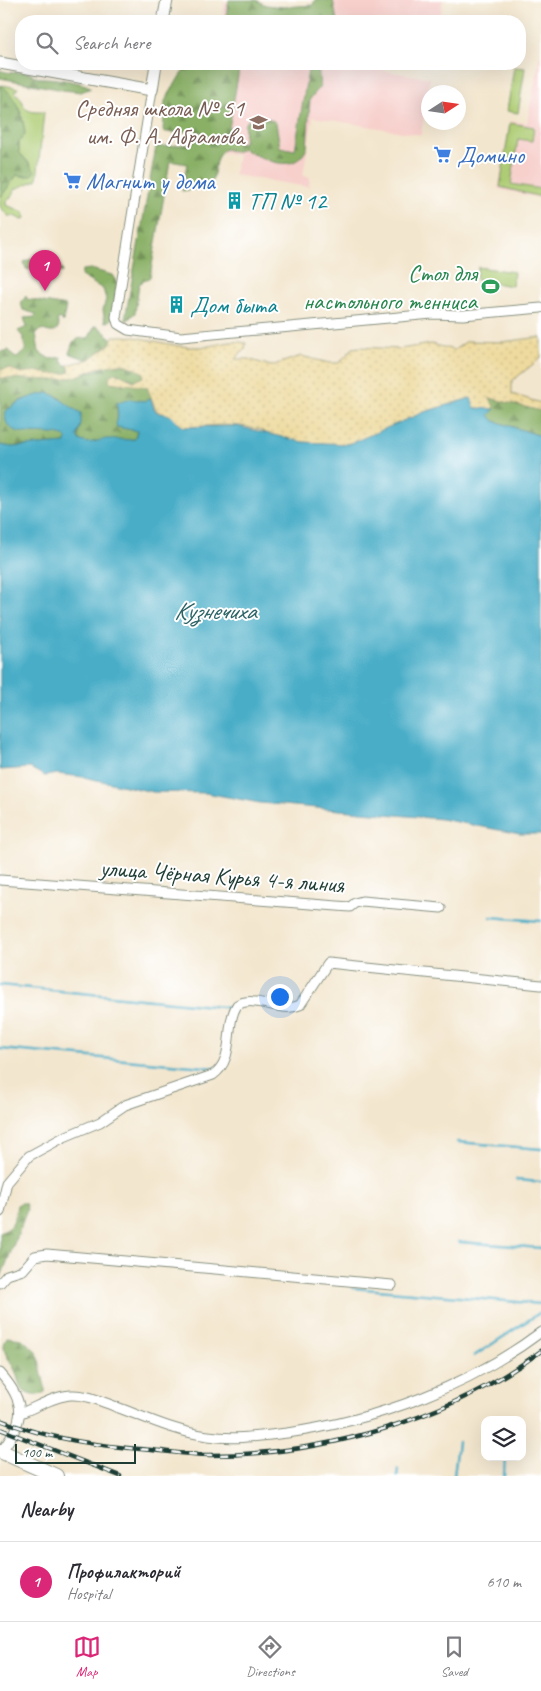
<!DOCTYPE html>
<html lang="en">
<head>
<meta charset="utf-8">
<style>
  body { margin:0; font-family:Caveat,sans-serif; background:#f2f2f3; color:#2b2b33 }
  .controls { position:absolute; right:15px; bottom:15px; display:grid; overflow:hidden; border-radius:10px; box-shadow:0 5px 20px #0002 }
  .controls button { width:45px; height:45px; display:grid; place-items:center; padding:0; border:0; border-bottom:1px solid #e1e1e2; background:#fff; color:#2b2b33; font:25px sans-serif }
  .compass { position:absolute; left:421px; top:85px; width:45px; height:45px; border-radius:50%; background:#fff; box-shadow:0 5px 20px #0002; rotate:78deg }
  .scale { position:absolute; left:15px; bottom:12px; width:121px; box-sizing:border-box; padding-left:5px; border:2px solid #1f3d34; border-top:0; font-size:14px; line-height:18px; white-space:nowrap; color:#1f3d34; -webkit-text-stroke:4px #fff; paint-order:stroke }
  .you { position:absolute; left:279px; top:996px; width:18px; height:18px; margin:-12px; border:4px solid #fff; border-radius:50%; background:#1a73e8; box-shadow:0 0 0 8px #1a73e833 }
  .badge { display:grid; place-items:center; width:32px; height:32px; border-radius:50%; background:#db2777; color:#fff; font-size:16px; font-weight:700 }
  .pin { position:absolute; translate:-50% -41px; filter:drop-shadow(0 1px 2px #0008) }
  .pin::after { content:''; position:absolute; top:26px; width:18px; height:15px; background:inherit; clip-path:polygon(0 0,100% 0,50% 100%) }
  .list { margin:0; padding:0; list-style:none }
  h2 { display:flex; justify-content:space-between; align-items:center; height:65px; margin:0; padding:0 20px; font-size:21px }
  h2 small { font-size:16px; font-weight:400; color:#7c7c81 }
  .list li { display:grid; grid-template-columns:32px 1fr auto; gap:15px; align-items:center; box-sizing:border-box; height:80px; padding:0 20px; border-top:1px solid #e1e1e2 }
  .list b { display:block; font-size:19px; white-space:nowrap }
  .list p { margin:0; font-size:16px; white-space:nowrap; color:#7c7c81 }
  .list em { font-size:16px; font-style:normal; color:#7c7c81 }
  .icon { flex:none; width:28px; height:28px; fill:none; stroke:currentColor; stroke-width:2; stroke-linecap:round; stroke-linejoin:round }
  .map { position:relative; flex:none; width:541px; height:1476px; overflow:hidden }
  .search { position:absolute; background:#fff; box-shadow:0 5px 20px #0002; left:15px; right:15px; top:15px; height:55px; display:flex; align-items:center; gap:12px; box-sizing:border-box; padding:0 18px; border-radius:20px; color:#7c7c81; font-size:19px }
  .sheet { height:145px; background:#fff }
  nav { display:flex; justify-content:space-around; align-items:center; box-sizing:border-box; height:70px; border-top:1px solid #e1e1e2; background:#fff; font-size:14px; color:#7c7c81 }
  nav a { display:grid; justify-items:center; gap:2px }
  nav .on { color:#db2777 }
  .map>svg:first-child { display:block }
  .built { fill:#f7d0cc }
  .green { fill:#aecc74; stroke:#668454 }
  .forest { fill:url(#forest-firs); stroke:#54764d }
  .sand { fill:url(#sand-dots); stroke:#868c69 }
  .water { fill:#48adc7; stroke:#34757e }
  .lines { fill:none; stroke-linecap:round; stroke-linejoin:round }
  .stream { stroke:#48adc7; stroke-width:2.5 }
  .minor-casing { stroke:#899281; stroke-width:11 }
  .tertiary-casing { stroke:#899281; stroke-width:13 }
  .primary-casing { stroke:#899281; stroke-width:16 }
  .minor { stroke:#fff; stroke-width:9 }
  .tertiary { stroke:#fff; stroke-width:11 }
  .primary { stroke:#fff; stroke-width:14 }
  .rail-casing { stroke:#1f3d34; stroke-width:4.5 }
  .rail { stroke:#fff; stroke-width:2.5; stroke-dasharray:8; stroke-linecap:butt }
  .labels { text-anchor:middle; stroke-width:4; stroke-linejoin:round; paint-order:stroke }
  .education-label { font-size:24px; fill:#785e54; stroke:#fff; text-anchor:end }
  .shop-label { font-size:24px; fill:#366cbe; stroke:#fff; text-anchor:start }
  .culture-label { font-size:24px; fill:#0d838f; stroke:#fff; text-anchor:start }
  .leisure-label { font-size:24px; fill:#27864d; stroke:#fff; text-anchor:end }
  .street-label { font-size:24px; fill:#1f3d34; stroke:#fff }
  .water-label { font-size:25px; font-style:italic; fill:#2d6467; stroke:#fff }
</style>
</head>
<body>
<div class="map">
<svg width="541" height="1476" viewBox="0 0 541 1476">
  <defs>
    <pattern id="forest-firs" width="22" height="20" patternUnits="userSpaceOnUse" patternTransform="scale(1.25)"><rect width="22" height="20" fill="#8ab066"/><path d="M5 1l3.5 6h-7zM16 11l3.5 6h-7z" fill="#709055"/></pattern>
    <pattern id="sand-dots" width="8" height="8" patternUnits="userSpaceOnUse" patternTransform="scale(1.25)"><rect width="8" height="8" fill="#eeda9e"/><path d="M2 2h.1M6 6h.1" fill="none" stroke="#ccbc89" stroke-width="1.8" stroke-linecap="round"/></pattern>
  </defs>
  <rect width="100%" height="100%" fill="#fff"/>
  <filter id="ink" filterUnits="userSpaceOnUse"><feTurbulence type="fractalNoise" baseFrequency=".02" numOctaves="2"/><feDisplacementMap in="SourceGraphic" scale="10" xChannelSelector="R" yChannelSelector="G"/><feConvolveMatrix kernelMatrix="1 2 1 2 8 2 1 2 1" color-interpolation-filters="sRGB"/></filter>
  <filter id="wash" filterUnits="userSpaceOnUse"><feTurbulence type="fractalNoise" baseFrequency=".0096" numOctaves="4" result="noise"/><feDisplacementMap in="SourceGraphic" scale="20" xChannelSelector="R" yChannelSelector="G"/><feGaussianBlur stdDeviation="1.12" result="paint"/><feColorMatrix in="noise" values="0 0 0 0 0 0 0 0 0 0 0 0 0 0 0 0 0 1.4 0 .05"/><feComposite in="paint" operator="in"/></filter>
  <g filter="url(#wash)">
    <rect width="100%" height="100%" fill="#f3e6ce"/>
    <path class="built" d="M329 0H443L439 21H222L225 2 327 20Z
      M540 55H541V198L498 189 510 121 527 123Z
      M214 64H340L430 78 421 135 313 117 303 176 310 177 309 187 234 175 238 155 199 149Z"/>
    <path class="green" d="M514 67 525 68 518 113 507 111Z
      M2 85 18 88 15 92C29 104 17 113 44 112L37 180 15 189 11 198 6 201V205L24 212 25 218 22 220 14 216H8L0 207V198L17 175 26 177 31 165 19 152V142L25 134 21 112Z
      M510 123 534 127 532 141 518 139 511 184 541 189V197L500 187Z
      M478 267 514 272 512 286 476 280Z"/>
    <path class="forest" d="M229 0H256L266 5 284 7 313 5 315 0H333L337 21H225Z
      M187 64H240L227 140 244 143 245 123C255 115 266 115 276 123L280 147 295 150 309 64H318L320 87 310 99 307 148C294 177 262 158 243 149L235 152 225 149C211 157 218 178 208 187L182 191 187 164 170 161 150 277 139 284 135 313 127 321 125 319 156 147 191 144 203 136 201 132C188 129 174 135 163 131L165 101Z
      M0 70C9 74 15 72 24 72 31 72 33 76 38 78 47 77 86 82 91 88L81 92 63 90 0 78Z
      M0 85C15 93 24 117 25 134L19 142V152L35 171 31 176 17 175 0 198Z
      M33 258 58 262 63 272 49 273 26 269 24 262Z
      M91 269 112 275 117 283 113 317 110 321 105 322 103 310 106 299 103 289 81 276 82 270Z
      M26 296 27 299 66 306 63 322 61 318 57 320 59 326C54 337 48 330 40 330L36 334 39 352 50 359 61 357 62 362 69 367 68 373 48 374 35 371 21 373 8 368 0 370V352L9 350 14 357 17 358 26 350 23 337 18 331 27 327 24 318 35 317 36 314 23 310 21 303Z
      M95 326 99 327 111 338 110 344 88 360 69 353 73 342 80 338 88 339Z
      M111 365H127L144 373 143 377 137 381 116 373 122 385C135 383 150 383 151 399 141 403 132 398 117 403V427L137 431 135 439 86 443 79 440 78 432 80 428 81 413 68 407 59 397 48 393 21 400 6 411 36 433 53 432 66 437V443L12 447 0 445V378L53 380 75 377Z
      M489 398 541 411V436L492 420 489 415Z
      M21 1203H25L27 1210 0 1280V1232C14 1230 15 1216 17 1205Z
      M7 1337 22 1339 37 1352 45 1387V1392C36 1398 28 1395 21 1389 18 1381 17 1373 13 1366 7 1356 0 1349 7 1337Z"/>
    <path class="sand" d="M113 336C143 334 171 349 201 347 217 346 230 339 246 343L245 349 235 359H248L271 366 301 356 329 363H339L353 348 359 347 399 349 432 344 454 350 467 341 502 342 541 337V358L512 381V394L541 403V411L490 398 495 409 475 408 470 398 424 412 362 440 340 445 303 442 273 437 261 430 242 426 222 425 184 427 156 410 147 387 109 382 110 375 116 373 134 381 143 377 144 373 127 365 119 364 97 368 75 377 53 380 0 378V370L8 368 21 373 35 371 48 374 68 373 70 371 68 365 90 359 110 344Z"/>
    <path class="water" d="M48 393C61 397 69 407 81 413V424L77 436 79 440C90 446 96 440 107 439 117 438 124 441 135 439L137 431 117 427 116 424 118 417 117 403 130 399 144 401 151 399C156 420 162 410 171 416 175 419 178 424 184 427L236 426 303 442 349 444 424 412 471 398 475 408 495 409 489 415 494 421 541 436V834H520L441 819 260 803 206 793 153 792 83 777 57 774 45 776 30 768 0 770V445L12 447 66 443V437C48 428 0 444 6 411 20 400 31 396 48 393Z"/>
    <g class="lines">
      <path class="stream" d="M491 917 541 921
        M0 985 232 1008
        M0 1049 216 1068
        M457 1142 541 1149
        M516 1180 541 1182
        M459 1242 541 1248
        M353 1288 541 1304
        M474 1356 541 1312
        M397 1476 398 1469
        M454 1476 458 1442
        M504 1476 505 1457"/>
    </g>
  </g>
  <g filter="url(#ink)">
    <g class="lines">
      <defs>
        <path id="minor" d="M152 90 116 317 118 324 128 330 181 337 432 314 463 315 541 308
          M0 880 350 907 355 903 362 901 441 908
          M0 1212 7 1182 29 1156 64 1137 100 1122 125 1105 213 1075C236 1059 224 1026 237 1005 256 994 280 1014 300 1005L328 963 541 985
          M0 1283 7 1275 23 1270 35 1256 47 1254 392 1285
          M0 1373C27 1403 25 1420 1 1452
          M21 1413C37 1407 54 1396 71 1395 85 1394 101 1401 114 1406 144 1417 176 1432 208 1436 235 1440 260 1436 287 1433 377 1420 468 1387 541 1332"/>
        <path id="tertiary" d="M163 21 167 0
          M0 63 152 90 156 64"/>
        <path id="primary" d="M0 1451 56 1476"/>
      </defs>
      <use href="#minor" class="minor-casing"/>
      <use href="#tertiary" class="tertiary-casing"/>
      <use href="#primary" class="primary-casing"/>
      <use href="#minor" class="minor"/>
      <use href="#tertiary" class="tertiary"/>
      <use href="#primary" class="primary"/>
      <defs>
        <path id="rail" d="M0 1420C48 1439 100 1446 151 1450 171 1452 191 1455 211 1455 325 1455 450 1419 541 1351
          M0 1429 120 1476"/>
      </defs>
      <use href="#rail" class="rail-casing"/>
      <use href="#rail" class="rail"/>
    </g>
  </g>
  <defs>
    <symbol id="school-bare" viewBox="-9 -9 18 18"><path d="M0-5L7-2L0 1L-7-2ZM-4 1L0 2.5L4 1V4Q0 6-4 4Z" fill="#8d6e63" stroke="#fff" stroke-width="2.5" paint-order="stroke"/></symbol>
    <symbol id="supermarket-bare" viewBox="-9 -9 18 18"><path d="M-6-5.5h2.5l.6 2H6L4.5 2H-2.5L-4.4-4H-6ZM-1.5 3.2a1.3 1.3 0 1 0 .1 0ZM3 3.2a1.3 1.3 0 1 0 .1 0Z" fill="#3f7fe0" stroke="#fff" stroke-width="2.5" paint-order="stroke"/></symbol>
    <symbol id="building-bare" viewBox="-9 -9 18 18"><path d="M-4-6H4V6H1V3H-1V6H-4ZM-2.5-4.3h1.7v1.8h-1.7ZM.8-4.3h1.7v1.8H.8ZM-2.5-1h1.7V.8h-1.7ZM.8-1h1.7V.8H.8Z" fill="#0f9aa8" stroke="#fff" stroke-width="2.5" paint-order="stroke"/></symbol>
    <symbol id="stadium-bare" viewBox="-9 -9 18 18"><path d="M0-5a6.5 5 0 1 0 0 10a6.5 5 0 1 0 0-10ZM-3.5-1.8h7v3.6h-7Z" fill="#2e9e5b" stroke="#fff" stroke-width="2.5" paint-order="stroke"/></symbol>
  </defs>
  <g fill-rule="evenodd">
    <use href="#school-bare" x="246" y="110" width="25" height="25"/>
    <use href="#supermarket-bare" x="430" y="142" width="25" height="25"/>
    <use href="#supermarket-bare" x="60" y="168" width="25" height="25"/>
    <use href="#building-bare" x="222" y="188" width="25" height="25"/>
    <use href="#stadium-bare" x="478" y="274" width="25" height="25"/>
    <use href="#building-bare" x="164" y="292" width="25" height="25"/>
  </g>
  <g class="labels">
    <g class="education-label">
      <text x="244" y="116">Средняя школа № 51<tspan x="244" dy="28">им. Ф. А. Абрамова</tspan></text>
    </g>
    <g class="shop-label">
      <text x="457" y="163">Домино</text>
      <text x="86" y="189">Магнит у дома</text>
    </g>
    <g class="culture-label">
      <text x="248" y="209">ТП № 12</text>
      <text x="190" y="313">Дом быта</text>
    </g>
    <g class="leisure-label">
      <text x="477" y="281">Стол для<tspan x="477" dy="28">настольного тенниса</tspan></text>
    </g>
    <g class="street-label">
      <text transform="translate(222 876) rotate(4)" y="8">улица Чёрная Курья 4-я линия</text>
    </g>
    <g class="water-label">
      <text x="215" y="619">Кузнечиха</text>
    </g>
  </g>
</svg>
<div class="controls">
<button><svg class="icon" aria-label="layers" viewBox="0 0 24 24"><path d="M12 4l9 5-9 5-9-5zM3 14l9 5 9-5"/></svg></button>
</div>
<svg class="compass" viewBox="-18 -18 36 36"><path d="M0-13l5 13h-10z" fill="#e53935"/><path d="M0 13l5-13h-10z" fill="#7c7c81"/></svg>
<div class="scale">100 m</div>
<div class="you"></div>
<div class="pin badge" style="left:45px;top:291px">1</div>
<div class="search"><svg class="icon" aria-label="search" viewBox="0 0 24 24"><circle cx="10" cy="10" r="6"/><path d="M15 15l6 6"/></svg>Search here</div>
</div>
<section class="sheet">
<h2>Nearby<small></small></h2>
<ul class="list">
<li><span class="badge">1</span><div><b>Профилакторий</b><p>Hospital</p></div><em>610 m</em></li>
</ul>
</section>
<nav>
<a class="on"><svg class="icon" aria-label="map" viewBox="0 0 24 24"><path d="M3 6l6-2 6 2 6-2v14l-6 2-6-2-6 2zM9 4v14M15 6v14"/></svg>Map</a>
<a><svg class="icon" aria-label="directions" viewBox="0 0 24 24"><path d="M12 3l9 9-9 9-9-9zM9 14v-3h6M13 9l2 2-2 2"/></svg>Directions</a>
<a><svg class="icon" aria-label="saved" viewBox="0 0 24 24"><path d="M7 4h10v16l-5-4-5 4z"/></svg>Saved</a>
</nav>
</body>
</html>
